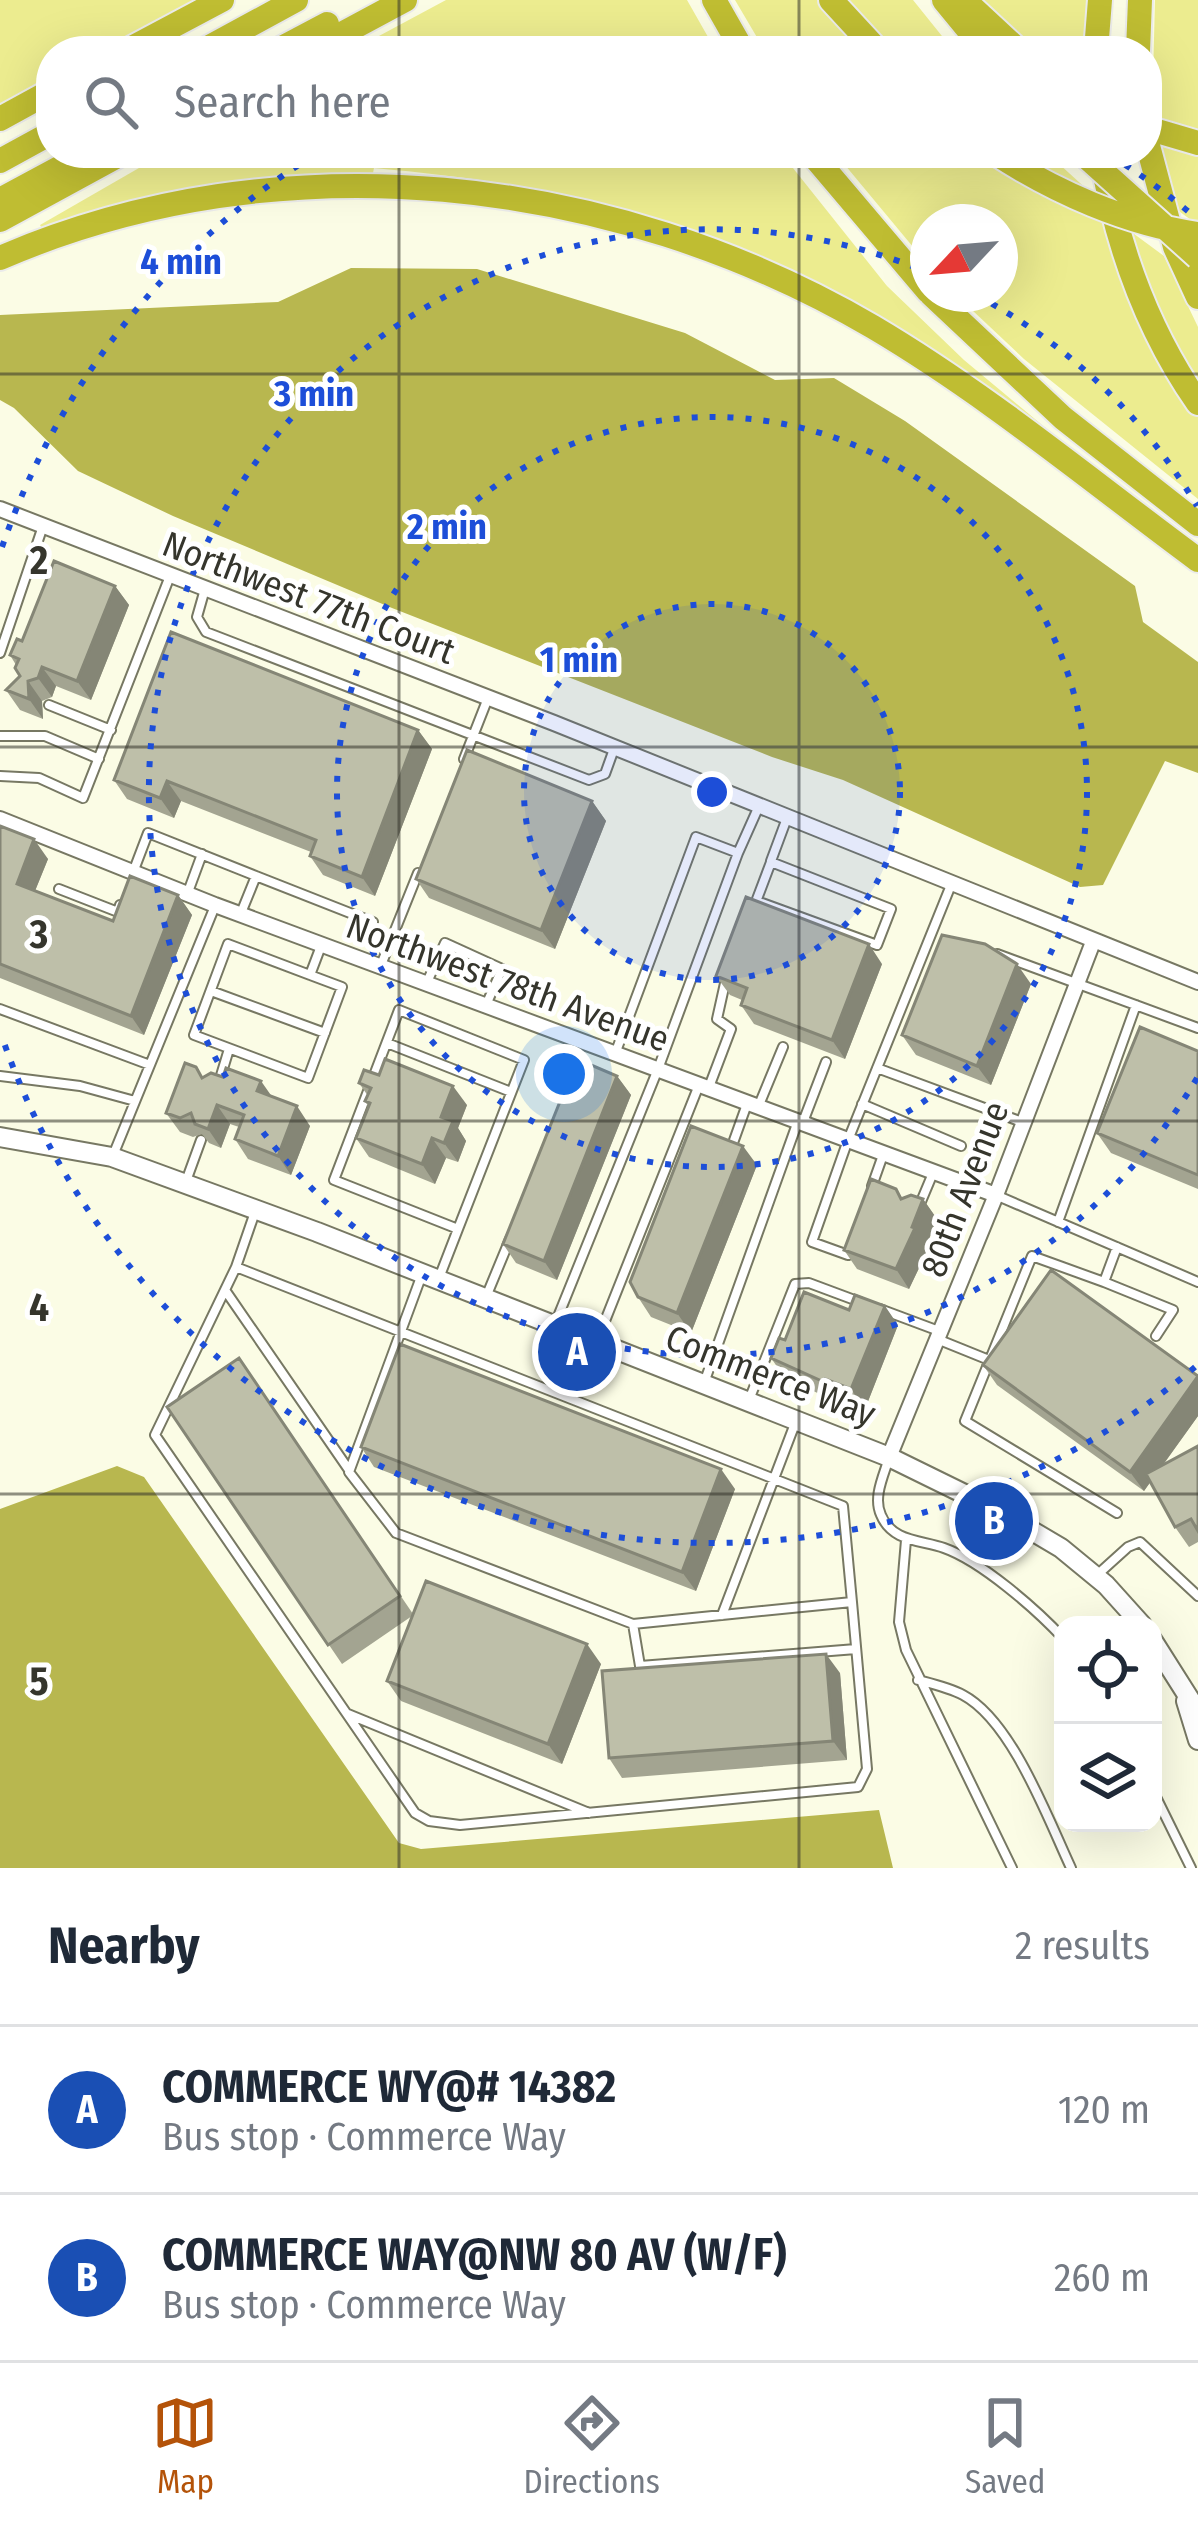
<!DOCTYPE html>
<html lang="en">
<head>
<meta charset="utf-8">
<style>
  body { margin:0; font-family:"Fira Sans Condensed",sans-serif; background:#f6f6f7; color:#1f2937 }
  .controls { position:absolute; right:36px; bottom:36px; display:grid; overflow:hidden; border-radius:24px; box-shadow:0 12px 48px #0002 }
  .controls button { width:108px; height:108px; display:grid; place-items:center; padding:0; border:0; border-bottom:3px solid #e0e1e3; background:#fff; color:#1f2937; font:60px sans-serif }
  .compass { position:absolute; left:910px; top:204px; width:108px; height:108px; border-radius:50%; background:#fff; box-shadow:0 12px 48px #0002; rotate:244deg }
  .you { position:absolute; left:564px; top:1074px; width:42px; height:42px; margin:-30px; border:9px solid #fff; border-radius:50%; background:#1a73e8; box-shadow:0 0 0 18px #1a73e833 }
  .badge { display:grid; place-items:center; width:78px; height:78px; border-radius:50%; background:#b45309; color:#fff; font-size:39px; font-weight:700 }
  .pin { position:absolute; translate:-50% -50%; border:6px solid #fff; box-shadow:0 3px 12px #0006 }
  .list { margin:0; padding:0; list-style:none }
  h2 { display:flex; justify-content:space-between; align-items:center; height:156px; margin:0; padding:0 48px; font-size:51px }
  h2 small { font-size:39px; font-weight:400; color:#747a83 }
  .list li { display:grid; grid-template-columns:78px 1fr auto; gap:36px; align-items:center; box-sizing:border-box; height:168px; padding:0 48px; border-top:3px solid #e0e1e3 }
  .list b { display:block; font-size:45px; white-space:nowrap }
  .list p { margin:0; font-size:39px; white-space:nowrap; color:#747a83 }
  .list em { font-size:39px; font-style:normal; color:#747a83 }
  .icon { flex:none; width:66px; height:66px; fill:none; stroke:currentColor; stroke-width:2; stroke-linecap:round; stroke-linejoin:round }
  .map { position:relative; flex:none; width:1198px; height:1868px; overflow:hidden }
  .search { position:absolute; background:#fff; box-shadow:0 12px 48px #0002; left:36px; right:36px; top:36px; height:132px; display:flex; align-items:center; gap:30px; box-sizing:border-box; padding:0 42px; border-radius:48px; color:#747a83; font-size:45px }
  .sheet { height:492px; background:#fff }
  nav { display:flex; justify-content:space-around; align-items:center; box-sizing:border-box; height:168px; border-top:3px solid #e0e1e3; background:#fff; font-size:33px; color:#747a83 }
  nav a { display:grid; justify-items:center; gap:6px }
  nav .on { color:#b45309 }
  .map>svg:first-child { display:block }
  .green { fill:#ecec8f }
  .water { fill:#b8b74f }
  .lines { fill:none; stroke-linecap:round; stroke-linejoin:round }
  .lane-casing { stroke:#777863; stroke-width:12 }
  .street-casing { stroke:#777863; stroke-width:18 }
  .secondary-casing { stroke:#777863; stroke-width:22 }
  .highway-casing { stroke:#ebebea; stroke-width:28 }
  .lane { stroke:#fff; stroke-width:8 }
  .street { stroke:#fff; stroke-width:14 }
  .secondary { stroke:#fff; stroke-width:18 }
  .highway { stroke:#bfbd32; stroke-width:24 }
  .highway-bridge-casing { stroke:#ebebea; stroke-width:28; stroke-linecap:butt }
  .highway-bridge { stroke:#bfbd32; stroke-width:24 }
  .wall { fill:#a3a491 }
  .shaded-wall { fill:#858676 }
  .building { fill:#bebfa9; stroke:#858676; stroke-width:3 }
  .grid { fill:none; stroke:#35352c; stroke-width:3; stroke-opacity:0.55 }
  .ring { fill:none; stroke:#1d4ed8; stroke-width:6; stroke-dasharray:6 12 }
  .labels { text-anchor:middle; stroke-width:10; stroke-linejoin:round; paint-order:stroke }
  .street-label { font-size:36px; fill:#35352c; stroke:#fff }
  .grid-label { font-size:39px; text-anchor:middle; font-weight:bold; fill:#35352c; stroke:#fff; stroke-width:10; stroke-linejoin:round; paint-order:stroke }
  .centre { fill:#1d4ed8; stroke:#fff; stroke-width:6 }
  .ring-label { font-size:36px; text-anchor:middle; font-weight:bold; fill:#1d4ed8; stroke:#fff; stroke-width:10; stroke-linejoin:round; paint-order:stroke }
</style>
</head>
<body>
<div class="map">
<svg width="1198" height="1868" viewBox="0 0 1198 1868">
  <rect width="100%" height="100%" fill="#fbfce5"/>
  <path class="green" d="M0 0H205L110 51H51V83L0 111Z
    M446 0H687L716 51H351Z
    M735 0H913L954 51H765Z
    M975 0H1088L1084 51H1031Z
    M1155 0H1198V131L1152 117Z
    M1155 142 1198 154V225L1169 204Z
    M165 153H781L887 286 964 360 1120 490 968 383 624 212C542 186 460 176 374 168L373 173 301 176 228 186 43 230 40 225Z
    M835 153H1047L1091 193 1120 267 1183 395 1198 415V499L1024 359 955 294H1000V222H928V265Z
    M1126 228 1164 256 1198 327V382L1159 312Z"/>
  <path class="water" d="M351 268 477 269 685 333 775 380 834 378 905 421 1135 586 1143 622 1198 662V773L1165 761 1103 885 1080 887 843 780 772 757 392 608 173 516 78 471 14 408 0 400V315L278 302Z
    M117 1466 144 1477 399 1843 421 1849 879 1810 893 1868H0V1509Z"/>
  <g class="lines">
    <defs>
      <path id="lane" d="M205 589 197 617 206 632 589 780 605 774 614 749
        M0 653 43 526
        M49 705 111 730
        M0 736H45L99 759
        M464 759 488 698
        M0 776 39 778 83 798 170 576
        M738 853 759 806
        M771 861 787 818
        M132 875 148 833 256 876
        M59 889 118 912 120 905
        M188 892 202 854
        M754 907 771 862 891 909 877 945 762 903
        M241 913 256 876 373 922
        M997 954 1198 1028
        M381 965 418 873
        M310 975 342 987 308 1078 194 1035 228 944 310 975 321 946
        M427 982 445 943 502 969 486 1005
        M211 991 325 1033
        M0 1009 150 1065
        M387 1043 511 1092
        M877 1068 1022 1122
        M0 1076 80 1086 135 1101
        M219 1082 229 1049
        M709 1087 731 1029 717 1019 725 983
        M862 1104 961 1146
        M759 1105 783 1047
        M803 1122 826 1062
        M733 1143 747 1104
        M114 1153 215 906
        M185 1184 201 1140
        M872 1186 883 1155
        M998 1196 1198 1282
        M920 1204 933 1173
        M1058 1222 1136 1005
        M849 1251 848 1255 812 1242 848 1140 951 885
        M236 1267 255 1212
        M421 1277C397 1342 373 1407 349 1472L396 1533 633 1624 852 1602 843 1506 236 1267 155 1435 415 1813 429 1821 460 1825 858 1787 867 1769 852 1602
        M439 1278 458 1229 334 1180 399 1010 524 1060 458 1229
        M1104 1282 1173 1310 1156 1336
        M225 1290 349 1470
        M486 1297 510 1239
        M880 1309 939 1331
        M555 1324 658 1069 738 853 696 837 615 1054
        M937 1339 989 1360
        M597 1341 699 1085
        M704 1383 798 1121
        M749 1400 795 1284 809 1283 860 1302
        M888 1461C883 1477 873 1498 881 1515 892 1542 921 1540 944 1548 981 1561 1036 1609 1063 1638
        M1117 1513 965 1421 1032 1256 1104 1282 1117 1247
        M906 1540 899 1622 906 1650 1012 1868
        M1097 1575 1128 1547 1140 1542 1198 1596
        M722 1615 796 1421
        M633 1624 640 1666 856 1649
        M918 1680C933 1684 950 1688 963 1695 1012 1721 1048 1819 1071 1868
        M348 1714 589 1813
        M1153 1791 1191 1868"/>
      <path id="street" d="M0 509 554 723 1198 982
        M0 819 215 905 996 1195
        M889 1457 996 1195 1093 942"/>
      <path id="secondary" d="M0 1137 112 1157 317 1232 889 1457 995 1509 1061 1548 1106 1585 1142 1625
        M1153 1641 1198 1712
        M1186 1701 1198 1740"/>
      <path id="highway" d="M714 0 743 51
        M831 0 878 51
        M944 0 986 51
        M964 0 1019 51
        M126 51 222 0
        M202 51 296 0
        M276 51 327 24
        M310 51 405 0
        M1096 51 1100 0
        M1138 51 1140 0
        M0 119 51 91
        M1147 128 1198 143
        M1147 142 1175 247 1198 297
        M811 153 928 291
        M1101 153C1116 243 1145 327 1198 403
        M0 161 51 133
        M0 200 87 153
        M0 220 123 153
        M0 258C280 137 612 174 873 327 988 395 1091 481 1198 560
        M931 294 1063 418 1198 524"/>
    </defs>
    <use href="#lane" class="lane-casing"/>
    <use href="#street" class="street-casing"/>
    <use href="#secondary" class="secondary-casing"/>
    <use href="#highway" class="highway-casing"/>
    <use href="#lane" class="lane"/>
    <use href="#street" class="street"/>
    <use href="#secondary" class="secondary"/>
    <use href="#highway" class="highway"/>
    <defs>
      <path id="highway-bridge" d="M995 153C1055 192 1127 224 1198 234
        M1082 153 1198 257"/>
    </defs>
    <use href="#highway-bridge" class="highway-bridge-casing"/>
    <use href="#highway-bridge" class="highway-bridge"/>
  </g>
  <path class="wall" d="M115 586 129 605 91 700 56 686 52 697 42 701 43 719 20 710 6 690 20 676 16 665 10 655 22 641Z
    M418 730 432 749 375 896 323 875 310 856 311 852 181 801 174 818 127 799 114 780Z
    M592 801 606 821 555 949 429 898 416 879Z
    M0 826 48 859 35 891 113 921 178 895 192 915 144 1035 0 978Z
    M882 964 845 1059 754 1024 741 1005 742 1000 730 995 716 976Z
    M1031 984 991 1085 916 1055 902 1035Z
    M1198 1051V1189L1111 1153 1097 1133Z
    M617 1076 631 1095 557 1280 516 1263 503 1244Z
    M203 1077 272 1097 310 1126 291 1175 248 1159 235 1139 239 1127 230 1124 221 1148 209 1143 202 1134 193 1137 180 1132 166 1113Z
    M359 1083 467 1105 458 1128 466 1141 458 1162 446 1158 435 1184 369 1157 356 1138 368 1106 365 1101 368 1096Z
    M757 1165 691 1333 651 1317 638 1297Z
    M896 1189 903 1199H923L937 1219 927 1244 929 1247 909 1289 857 1269 844 1250Z
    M849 1310 898 1325 865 1409 839 1398 837 1402 785 1378 771 1358 785 1340Z
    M239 1358 413 1614 601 1664 562 1764 401 1701 387 1681 412 1616 342 1664 167 1407Z
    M983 1365 1198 1416 1163 1465 1198 1446V1542L1189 1547 1175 1527 1150 1482 1144 1491 997 1385Z
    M361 1447 735 1489 696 1591 374 1467Z
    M840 1673 847 1760 622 1778 609 1758Z"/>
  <path class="shaded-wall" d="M115 586 129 605 91 700 77 681Z
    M42 667 56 686 52 697 38 678Z
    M28 681 42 701 43 719 29 699Z
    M418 730 432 749 375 896 362 877Z
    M167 781 181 801 174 818 160 798Z
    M592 801 606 821 555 949 541 930Z
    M34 839 48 859 30 903 17 884Z
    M178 895 192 915 144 1035 131 1016Z
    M869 944 882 964 845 1059 832 1040Z
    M1017 964 1031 984 991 1085 977 1066Z
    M617 1076 631 1095 557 1280 544 1261Z
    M261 1081 275 1101 257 1091Z
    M453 1086 467 1105 458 1128 466 1141 458 1162 444 1143 441 1117Z
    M217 1105 230 1124 221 1148 208 1129Z
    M297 1106 310 1126 291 1175 278 1156Z
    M432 1138 446 1158 435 1184 422 1164Z
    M743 1146 757 1165 691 1333 677 1313Z
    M923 1199 937 1219 927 1244 929 1247 909 1289 896 1269Z
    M885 1306 898 1325 865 1409 851 1389Z
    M1198 1377V1416L1144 1491 1130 1472Z
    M825 1379 839 1398 837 1402 824 1382Z
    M721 1469 735 1489 696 1591 682 1572Z
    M587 1644 601 1664 562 1764 548 1744Z
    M826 1654 840 1673 847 1760 833 1741Z"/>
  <path class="building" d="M54 561 115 586 77 681 42 667 38 678 28 681 29 699 6 690 20 676 15 668 19 659 10 655 17 639 22 641Z
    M171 632 418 730 362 877 310 856 316 840 167 781 160 798 114 780Z
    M467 750 592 801 541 930 416 879Z
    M0 826 34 839 17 884 113 921 130 876 178 895 131 1016 0 964Z
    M746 897 869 944 832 1040 741 1005 747 988 716 976Z
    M942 935 985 944 1017 964 977 1066 902 1035Z
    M1140 1027 1198 1051V1175L1097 1133Z
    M385 1059 453 1086 441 1117 453 1121 444 1143 432 1138 422 1164 356 1138 370 1103 365 1101 371 1088 359 1083 364 1070 379 1075Z
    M577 1059 617 1076 544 1261 503 1244Z
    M185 1063 196 1067 202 1078 211 1073 223 1077 226 1068 261 1081 257 1091 297 1106 278 1156 235 1139 244 1115 217 1105 208 1129 195 1124 191 1113 180 1118 166 1113Z
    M691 1126 743 1146 677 1313 638 1297 630 1282Z
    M871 1179 896 1189 901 1199 911 1195 923 1199 912 1227 915 1228 896 1269 844 1250Z
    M1051 1270 1198 1376 1130 1472 983 1365Z
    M804 1292 849 1310 855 1295 885 1306 851 1389 825 1379 824 1382 771 1358 779 1338 785 1340Z
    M400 1344 721 1469 682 1572 361 1447Z
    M239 1358 400 1596 328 1645 167 1407Z
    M1198 1446V1531L1191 1519 1175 1527 1146 1474Z
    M426 1581 587 1644 548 1744 387 1681Z
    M826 1654 833 1741 609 1758 602 1671Z"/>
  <path class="grid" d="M399 0V51M799 0V51M399 153V1868M799 153V1868M0 374H1198M0 747H1198M0 1121H1198M0 1494H1198"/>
  <circle cx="712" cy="792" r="188" fill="#1d4ed8" fill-opacity=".12"/>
  <g class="ring">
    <circle cx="712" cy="792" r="188"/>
    <circle cx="712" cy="792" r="375"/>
    <path d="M1197 1078A563 563 0 1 1 927 272M976 295A563 563 0 0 1 1197 506"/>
    <path d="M1195 1367A751 751 0 0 1 2 1037M2 547A751 751 0 0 1 314 155M595 50A751 751 0 0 1 829 50M1110 155A751 751 0 0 1 1195 217"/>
  </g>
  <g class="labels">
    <g class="street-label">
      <text transform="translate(309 597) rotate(21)" y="13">Northwest 77th Court</text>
      <text transform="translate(508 982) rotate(20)" y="13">Northwest 78th Avenue</text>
      <text transform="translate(964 1189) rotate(-69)" y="13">80th Avenue</text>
      <text transform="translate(771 1375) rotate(21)" y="13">Commerce Way</text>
    </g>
  </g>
  <g class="grid-label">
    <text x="39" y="574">2</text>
    <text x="39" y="948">3</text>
    <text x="39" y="1321">4</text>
    <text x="39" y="1695">5</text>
  </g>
  <circle cx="712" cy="792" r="18" class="centre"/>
  <g class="ring-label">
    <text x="181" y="274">4 min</text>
    <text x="314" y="406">3 min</text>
    <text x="447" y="539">2 min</text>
    <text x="579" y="672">1 min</text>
  </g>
</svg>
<div class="controls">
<button><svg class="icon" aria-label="locate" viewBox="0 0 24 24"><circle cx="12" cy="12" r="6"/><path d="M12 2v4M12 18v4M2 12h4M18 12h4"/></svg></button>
<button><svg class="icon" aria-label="layers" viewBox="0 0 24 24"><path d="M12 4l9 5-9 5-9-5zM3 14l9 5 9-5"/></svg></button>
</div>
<svg class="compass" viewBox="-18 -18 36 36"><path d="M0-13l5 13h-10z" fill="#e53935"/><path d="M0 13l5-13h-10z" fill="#747a83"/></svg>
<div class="you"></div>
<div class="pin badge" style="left:577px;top:1352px;background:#1a4fb4">A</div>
<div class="pin badge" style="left:994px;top:1521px;background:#1a4fb4">B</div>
<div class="search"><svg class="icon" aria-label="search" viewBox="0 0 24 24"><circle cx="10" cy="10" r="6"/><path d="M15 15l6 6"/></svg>Search here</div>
</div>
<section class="sheet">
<h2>Nearby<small>2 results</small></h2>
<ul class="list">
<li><span class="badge" style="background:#1a4fb4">A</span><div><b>COMMERCE WY@# 14382</b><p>Bus stop · Commerce Way</p></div><em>120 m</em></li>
<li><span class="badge" style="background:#1a4fb4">B</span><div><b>COMMERCE WAY@NW 80 AV (W/F)</b><p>Bus stop · Commerce Way</p></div><em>260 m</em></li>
</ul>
</section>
<nav>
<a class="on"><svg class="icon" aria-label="map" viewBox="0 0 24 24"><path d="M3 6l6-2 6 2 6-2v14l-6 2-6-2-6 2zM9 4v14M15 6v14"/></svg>Map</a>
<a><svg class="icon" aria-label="directions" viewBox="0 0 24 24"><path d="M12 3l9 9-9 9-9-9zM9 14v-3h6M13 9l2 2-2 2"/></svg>Directions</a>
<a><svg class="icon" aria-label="saved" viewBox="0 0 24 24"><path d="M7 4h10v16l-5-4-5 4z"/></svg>Saved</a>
</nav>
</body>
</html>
